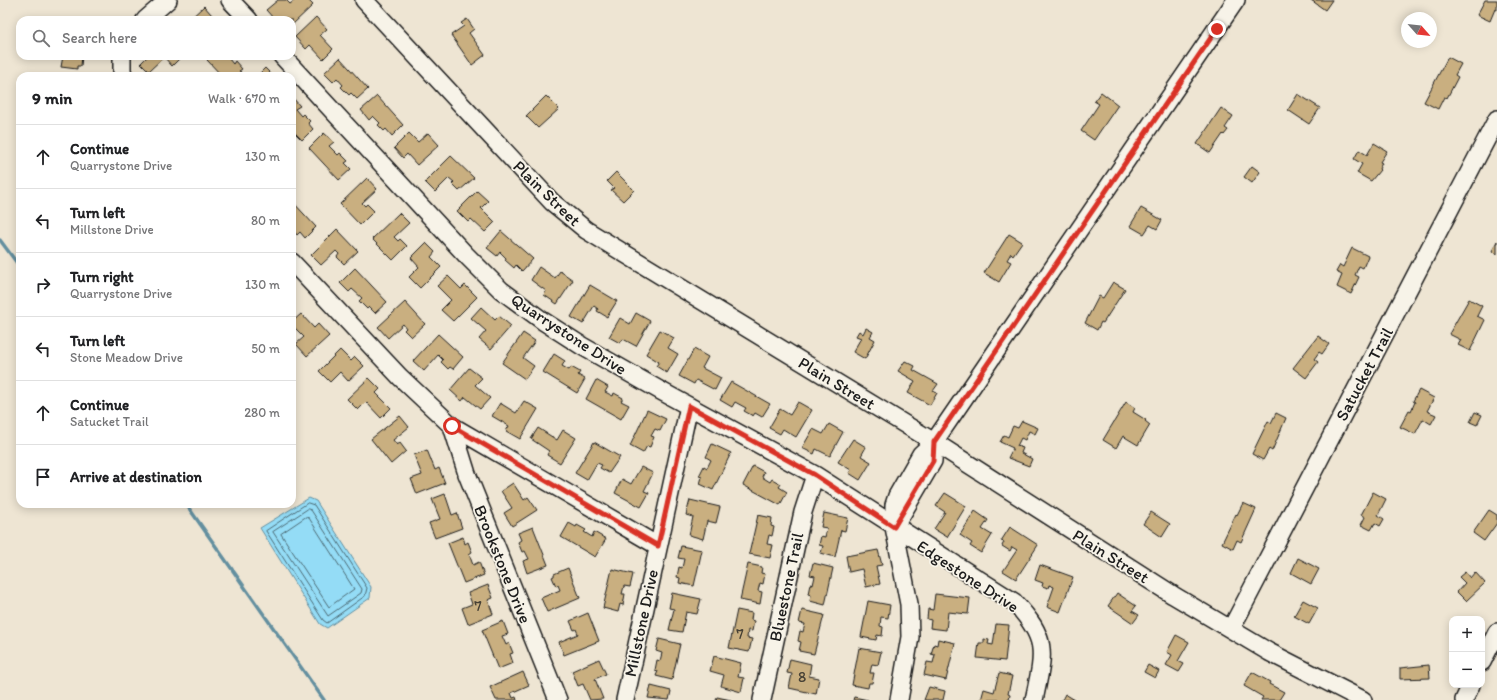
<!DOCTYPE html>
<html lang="en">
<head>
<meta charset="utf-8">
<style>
  body { margin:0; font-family:Itim,sans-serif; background:#f2f2f2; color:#202124 }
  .controls { position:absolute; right:12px; bottom:12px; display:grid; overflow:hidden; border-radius:8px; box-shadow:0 2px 10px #0003 }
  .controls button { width:36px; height:36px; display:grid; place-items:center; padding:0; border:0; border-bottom:1px solid #e0e0e0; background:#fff; color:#202124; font:20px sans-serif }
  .compass { position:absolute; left:1401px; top:12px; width:36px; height:36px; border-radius:50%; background:#fff; box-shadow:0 2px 10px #0003; rotate:117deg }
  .stop { position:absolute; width:12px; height:12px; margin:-9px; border:3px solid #d93025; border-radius:50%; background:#fff }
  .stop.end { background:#d93025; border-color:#fff; box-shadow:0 1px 4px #0008 }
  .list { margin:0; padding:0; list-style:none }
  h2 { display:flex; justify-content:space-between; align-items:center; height:52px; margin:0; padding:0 16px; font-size:17px }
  h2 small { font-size:13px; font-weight:400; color:#757577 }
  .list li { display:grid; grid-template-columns:26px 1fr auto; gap:12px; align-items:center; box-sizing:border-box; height:64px; padding:0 16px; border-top:1px solid #e0e0e0 }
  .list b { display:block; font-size:15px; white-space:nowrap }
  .list p { margin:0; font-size:13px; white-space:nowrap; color:#757577 }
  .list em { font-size:13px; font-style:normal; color:#757577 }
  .icon { flex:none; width:22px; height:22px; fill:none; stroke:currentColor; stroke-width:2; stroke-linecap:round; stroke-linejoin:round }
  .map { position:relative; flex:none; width:1497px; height:700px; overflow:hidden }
  .search { position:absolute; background:#fff; box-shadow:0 2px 10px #0003; left:16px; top:16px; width:280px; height:44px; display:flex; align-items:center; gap:10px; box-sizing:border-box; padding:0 14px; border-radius:12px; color:#757577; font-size:15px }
  .panel { position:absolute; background:#fff; box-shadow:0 2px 10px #0003; left:16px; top:72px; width:280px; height:436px; border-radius:12px }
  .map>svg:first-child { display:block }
  .water { fill:#94dcf6; stroke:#648f9f }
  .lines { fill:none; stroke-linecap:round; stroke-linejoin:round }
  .shore { stroke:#4c6973; stroke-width:1 }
  .stream { stroke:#648f9f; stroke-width:3.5 }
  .building { fill:#c9af80; stroke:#1c1c1c }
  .minor-casing { stroke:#1c1c1c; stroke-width:20 }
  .minor { stroke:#f7f3e8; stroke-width:17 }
  .route { stroke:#d93025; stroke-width:5 }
  .labels { text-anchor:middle; stroke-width:3.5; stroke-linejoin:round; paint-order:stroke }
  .number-label { font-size:15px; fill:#474135 }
  .street-label { font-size:17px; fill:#1c1c1c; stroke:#f7f3e8 }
</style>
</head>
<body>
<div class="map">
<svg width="1497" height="700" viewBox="0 0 1497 700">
  <rect width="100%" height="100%" fill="#eee5d3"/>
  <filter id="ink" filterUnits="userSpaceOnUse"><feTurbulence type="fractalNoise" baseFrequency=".025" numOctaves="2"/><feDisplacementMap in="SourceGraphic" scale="8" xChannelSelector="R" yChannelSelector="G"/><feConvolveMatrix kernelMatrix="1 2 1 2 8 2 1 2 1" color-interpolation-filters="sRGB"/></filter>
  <g filter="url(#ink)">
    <path class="water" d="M309 498 316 501 371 587 370 598 327 628 320 624 260 528Z"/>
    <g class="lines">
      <path class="shore" d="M308 503 314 505 367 588 365 596 327 623 323 620 266 531Z
        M308 509 311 510 362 589 361 593 328 616 273 532Z
        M306 517 309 518 354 589 329 607 281 534Z"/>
      <path class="stream" d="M0 240 20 267
        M186 504 324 700"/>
    </g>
    <path class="building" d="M278 0H286L290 4 295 0H308L313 5 292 25V20H283L279 16 275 20 266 10Z
      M1311 0H1332L1325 10Z
      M1485 0H1497V10L1495 9 1490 21 1477 15Z
      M204 6 212 15 207 20H189Z
      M316 17 327 29 320 35 333 49 323 59 310 45 306 49 295 37Z
      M467 19 474 29 469 33 485 55 472 65 451 35 464 26 461 23Z
      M63 56H82L81 66H77V69L61 67Z
      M148 56H182L172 66 164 57 149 71 141 63Z
      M211 56H232L229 59 233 64 235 61 242 69 239 71 241 72 237 76H222L207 60Z
      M1448 57 1461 64 1455 75 1458 77 1447 98 1444 97 1438 109 1424 102Z
      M340 58 368 89 357 99 351 93 349 95 341 87 343 85 337 78 333 82 324 73Z
      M265 68 273 76H257Z
      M1101 92 1118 105 1094 140 1081 131 1099 104 1094 101Z
      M1298 94 1320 108 1309 124 1288 110Z
      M377 96 403 125 392 136 386 129 384 131 378 125 380 123 373 116 369 120 361 110Z
      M546 96 559 109 538 128 526 116Z
      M292 97 300 106 295 109 301 116 303 114 310 121 308 123 313 129 302 140 292 130Z
      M1221 108 1233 116 1225 128 1228 130 1224 135 1223 134 1210 153 1197 144Z
      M324 133 334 142 329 146 338 155 340 153 348 161 345 163 351 169 339 180 309 148Z
      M409 133 418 142 428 133 439 145 417 165 407 154 403 158 394 148Z
      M1374 143 1387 151 1380 162 1382 163 1379 169 1380 170 1371 181 1357 173 1362 164 1354 159 1359 150 1367 155Z
      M451 156 474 178 459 191 452 184 454 182 449 178 435 192 425 182Z
      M1252 166 1260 172 1252 183 1244 177Z
      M616 172 634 190 623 201 611 190 614 188 607 181Z
      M367 178 377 189 362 203 365 206 367 204 374 211 360 225 340 204Z
      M477 191 488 201 481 208 495 222 485 232 471 219 468 222 457 211Z
      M292 201 316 227 305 238 300 232 297 235 292 229Z
      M1141 208 1162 220 1157 229 1150 225 1144 234 1130 226Z
      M399 213 409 223 394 237 398 241 400 239 407 246 393 260 372 239Z
      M337 229 358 251 344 264 337 257 339 254 336 251 321 265 311 255Z
      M501 231 533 259 522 271 516 265 514 268 505 260 506 258 500 252 497 256 487 248Z
      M1009 234 1022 242 1013 255 1011 253 1007 260 1011 262 999 282 984 273Z
      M1497 241V254L1492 251Z
      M426 243 435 252 431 257 441 267 420 288 409 277 419 267 411 258Z
      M1352 248 1368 256 1363 268 1359 266 1355 275 1359 277 1351 294 1337 287 1342 275 1336 272 1340 265 1343 267Z
      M539 267 555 278 560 271 573 280 557 304 544 295 546 291 531 280Z
      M355 268 387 302 375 313 369 307 367 309 359 301 362 298 352 289 349 292 340 283Z
      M448 276 461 289 465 285 477 297 453 321 441 310 451 300 437 286Z
      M1113 282 1125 289 1103 323 1101 322 1097 330 1085 323 1099 296 1103 298Z
      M590 285 617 301 607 317 597 311 598 309 594 306 583 324 571 317Z
      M1469 299 1482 306 1477 316 1485 320 1470 351 1458 345 1461 340 1449 334Z
      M405 302 425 324 411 337 404 330 406 328 403 324 388 338 378 327Z
      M481 307 495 320 499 316 511 326 491 349 479 339 486 331 471 318Z
      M636 313 650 321 636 346 623 339 620 343 609 337 620 318 630 324Z
      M301 314 314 328 318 324 329 336 307 356 296 344 304 337 292 325V322Z
      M866 328 873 332 870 337 875 340 865 359 853 352 861 338 856 336 859 331 863 334Z
      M660 330 674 338 668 348 678 354 667 373 656 366 659 362 646 354Z
      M523 333 535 341 523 358 534 366 525 379 502 363Z
      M438 334 463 357 453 369 450 367 448 369 441 362 443 360 438 355 424 371 413 361Z
      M1318 336 1329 344 1322 354 1319 352 1314 359 1318 362 1306 378 1293 368Z
      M694 349 708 357 702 368 721 378 715 390 696 380 694 384 679 376Z
      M340 350 351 361 355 357 364 366 348 381 340 372 330 382 319 371Z
      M554 354 565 361 562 366 569 370 571 367 580 372 578 375 585 379 577 393 543 372Z
      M905 361 915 366 913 370 938 384 933 391 937 393 930 405 908 393 915 381 898 371Z
      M469 368 482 378 475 385 490 398 480 409 465 397 462 401 450 390Z
      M369 378 380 389 376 393 391 408 381 418 366 402 358 410 347 399Z
      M596 380 608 387 605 392 613 396 614 393 623 398 621 401 629 405 621 419 586 399Z
      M731 382 770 404 762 417 755 413 753 416 744 411 746 408 735 402 732 407 720 400Z
      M1419 390 1434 398 1427 411 1436 415 1431 424 1423 419 1415 434 1400 427 1409 410 1411 411 1415 402 1413 401Z
      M524 401 538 409 520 439 506 431 509 426 492 416 500 403 516 413Z
      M798 402 812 410 796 437 783 429 780 434 769 428 780 409 790 415Z
      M1126 402 1135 408 1133 412 1146 420 1145 421 1150 425 1138 445 1123 436 1116 448 1103 440Z
      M647 410 666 419 660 431 655 429 651 436 654 437 650 447 647 446 643 453 630 446Z
      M1475 412 1482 415 1477 425 1470 422Z
      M1276 413 1286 418 1272 451 1269 449 1263 460 1252 454 1268 421 1271 423Z
      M400 416 409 427 393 440 397 445 400 443 406 451 391 464 371 439Z
      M1022 421 1038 428 1035 434 1029 431 1025 440 1021 438 1017 446 1023 448 1021 453 1032 459 1029 466 1008 458 1013 448 1000 442 1004 435 1008 437 1013 426 1018 428Z
      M829 424 843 432 830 456 816 449 814 454 802 448 813 429 823 434Z
      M538 428 557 440 563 430 576 438 560 463 547 455 549 451 531 439Z
      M853 439 866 447 861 456 871 462 860 480 849 473 851 470 838 462Z
      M594 442 620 457 609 473 600 468 602 465 597 463 587 480 575 473Z
      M712 444 731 453 713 490 700 484 702 477 699 476 704 466 707 468 711 460 706 457Z
      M427 450 435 470 439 468 445 483 417 494 411 479 422 475 414 455Z
      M753 466 764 472 762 477 770 482 772 479 781 484 779 487 787 492 780 505 743 485Z
      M641 467 653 473 644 491 649 493 641 507 615 493 622 479 631 484Z
      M513 483 524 500 528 497 537 510 512 526 504 513 512 508 501 491Z
      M1373 492 1386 499 1378 515 1384 519 1380 526 1375 523 1371 530 1361 525 1365 517 1361 515Z
      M945 493 966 506 947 537 934 529 945 512 936 506Z
      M445 494 452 515 457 513 462 528 435 538 429 523 440 519 432 499Z
      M690 500 720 507 716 523 707 521 703 539 689 535 693 517 686 515Z
      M1243 503 1256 509 1241 542 1237 540 1233 549 1222 543 1236 514 1237 515Z
      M1489 510 1497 515V523L1484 541 1473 533Z
      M975 511 988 520 982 529 992 535 981 553 970 546 972 543 960 535Z
      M1151 512 1170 524 1162 537 1143 524Z
      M824 513 848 518 845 531 841 530 835 557 821 553 823 546 819 545 821 536 825 537 827 528 821 527Z
      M758 515 772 518 771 526 774 527 772 536 769 535 767 544 773 545 770 558 749 554Z
      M569 523 576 527 577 525 586 530 584 532 592 537 594 532 606 539 595 557 561 537Z
      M533 527 548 565 527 573 523 561 529 559 525 551 522 552 518 542 521 540 518 533Z
      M1010 527 1038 545 1016 579 1003 571 1017 550 1012 547 1010 551 1002 546 1004 542 1001 541Z
      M463 537 465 544 468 542 472 552 469 554 473 565 479 562 484 575 464 583 448 543Z
      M681 546 702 550 694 586 679 583 680 578 677 577 679 567 682 568 684 559 678 558Z
      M878 550 882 565 876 566 880 584 866 587 862 569 849 572 846 556Z
      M1298 558 1319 569 1311 584 1291 573Z
      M813 563 833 568 825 605 810 601 811 595 808 594 810 584 813 585 815 576 810 575Z
      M748 564 762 567 761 573 765 574 763 584 760 583 758 591 762 592 760 604 740 600Z
      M1040 565 1073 577 1060 612 1047 607 1054 587 1049 585 1048 588 1042 586 1043 583 1035 580Z
      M568 568 580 598 547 612 541 598 560 590 558 585 556 586 552 577 554 576V574Z
      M612 569 633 574 630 587 624 586 622 594H625L623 605 620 604 618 612 603 608Z
      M1465 572 1470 578 1475 572 1485 583 1466 601 1457 592 1465 583 1459 577Z
      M488 585 493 598 488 600 493 614 468 624 462 608 472 604 468 593Z
      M672 593 701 599 697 614 686 612 682 632 669 630 674 609 669 608Z
      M1117 593 1136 606 1132 611 1139 615 1133 623 1108 606Z
      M935 594 970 598 968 614 948 612 946 630 930 628 931 620 927 619 928 609 933 610Z
      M1303 600 1318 608 1309 624 1294 616Z
      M868 601 890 605 888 618 881 617 880 626 883 627 882 636 877 635 876 640 861 637Z
      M737 610 752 613 751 620 754 621 752 631 748 630 747 638 752 639 749 652 729 648Z
      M802 610 824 615 814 654 799 651 801 642 798 641 800 631 803 632 805 624 799 623Z
      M588 613 599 641 564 655 559 642 578 634 576 629 574 630 570 621Z
      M503 621 508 634 502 636 506 645 509 643 513 653 510 654 513 663 498 669 482 630Z
      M996 624 1009 625 1005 661 977 658 979 643H984V639L989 640 988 644 993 645Z
      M1176 635 1189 642 1178 661 1184 664 1179 672 1166 665 1172 655 1167 652Z
      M659 639 680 644 672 680 656 676 658 671 655 670 657 660 660 661 662 653 656 651Z
      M938 639 955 643 946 680 924 675 927 662 933 663 935 655 931 654 934 644 937 645Z
      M859 648 881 652 878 665 872 664 870 673H874L872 683H869L868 688 852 685Z
      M714 656 741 663 738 677 744 678 741 692 721 686 724 675 710 671Z
      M599 659 606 674 595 679 603 699 590 700 583 684 578 686 572 671Z
      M790 659 811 664 809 676 819 678 816 694 789 688 792 674 787 673Z
      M1148 665 1159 671 1155 678 1144 672Z
      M1429 665 1430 678 1400 679V668Z
      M523 672 529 685 511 693 513 698 516 697 517 700H496L490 687Z
      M1252 672 1270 682 1269 684 1284 692 1279 700H1261L1263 697 1244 686Z
      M999 673 1012 676 1008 694 1010 695 1009 700H981L984 689 994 692Z
      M651 686 671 691 669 700 648 698Z
      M929 687 945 691 943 700H924Z
      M1065 694 1075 700H1062Z
      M717 697 731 700H716Z
      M854 697 868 700H853Z"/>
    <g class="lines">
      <defs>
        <path id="minor" d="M230 0 249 20
          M364 0 552 202 586 230 934 442 1173 595 1269 652 1363 700
          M145 20 168 0
          M122 56V71L124 76
          M282 56 466 255 501 290 543 321 582 346 661 391 815 475 1014 602C1049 639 1044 653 1034 700
          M292 262 400 377 452 426 658 546
          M452 426 467 474 558 700
          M895 526 933 461 934 442
          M1231 629 1497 119
          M1482 662 1497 632
          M625 700 689 406
          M762 700 803 512 815 475
          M899 700 910 637 909 604 894 527V505L897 496 921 454 934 442 1236 0
          M1464 700 1471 685"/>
      </defs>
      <use href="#minor" class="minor-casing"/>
      <use href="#minor" class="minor"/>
    </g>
  </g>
  <g class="lines" filter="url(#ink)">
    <path class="route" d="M452 426 658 546 689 406 815 475 894 527 933 461 934 442 1217 29"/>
  </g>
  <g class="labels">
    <g class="number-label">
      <text x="478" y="611">7</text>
      <text x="740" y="639">7</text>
      <text x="802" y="682">8</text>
    </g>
    <g class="street-label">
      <text transform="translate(547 193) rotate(44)" y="6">Plain Street</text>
      <text transform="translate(569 334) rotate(33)" y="6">Quarrystone Drive</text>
      <text transform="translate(1364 374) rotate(-62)" y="6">Satucket Trail</text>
      <text transform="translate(837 383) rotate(31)" y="6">Plain Street</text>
      <text transform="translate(1111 556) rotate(32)" y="6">Plain Street</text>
      <text transform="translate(503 564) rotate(68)" y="6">Brookstone Drive</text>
      <text transform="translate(968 576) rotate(33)" y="6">Edgestone Drive</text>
      <text transform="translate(786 587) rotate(-78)" y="6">Bluestone Trail</text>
      <text transform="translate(641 623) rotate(-78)" y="6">Millstone Drive</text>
    </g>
  </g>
</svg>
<div class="controls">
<button>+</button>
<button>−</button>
</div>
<svg class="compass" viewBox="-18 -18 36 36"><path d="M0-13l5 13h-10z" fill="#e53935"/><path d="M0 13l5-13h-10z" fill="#757577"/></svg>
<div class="stop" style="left:452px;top:426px"></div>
<div class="stop end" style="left:1217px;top:29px"></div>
<div class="search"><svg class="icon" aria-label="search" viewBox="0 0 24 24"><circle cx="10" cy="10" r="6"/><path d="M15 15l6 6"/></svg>Search here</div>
<section class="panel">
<h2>9 min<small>Walk · 670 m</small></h2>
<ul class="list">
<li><svg class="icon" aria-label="ahead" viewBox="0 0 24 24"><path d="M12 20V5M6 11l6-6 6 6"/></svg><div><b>Continue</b><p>Quarrystone Drive</p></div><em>130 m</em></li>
<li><svg class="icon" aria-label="left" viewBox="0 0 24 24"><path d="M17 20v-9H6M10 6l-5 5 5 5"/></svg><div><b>Turn left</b><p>Millstone Drive</p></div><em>80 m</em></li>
<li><svg class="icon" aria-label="right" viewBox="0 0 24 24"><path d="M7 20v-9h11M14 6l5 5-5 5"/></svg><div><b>Turn right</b><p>Quarrystone Drive</p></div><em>130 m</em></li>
<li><svg class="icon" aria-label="left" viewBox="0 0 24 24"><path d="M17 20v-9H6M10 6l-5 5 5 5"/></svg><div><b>Turn left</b><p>Stone Meadow Drive</p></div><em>50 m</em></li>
<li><svg class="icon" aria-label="ahead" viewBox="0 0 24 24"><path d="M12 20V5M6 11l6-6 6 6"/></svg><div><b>Continue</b><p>Satucket Trail</p></div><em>280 m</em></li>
<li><svg class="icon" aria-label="arrive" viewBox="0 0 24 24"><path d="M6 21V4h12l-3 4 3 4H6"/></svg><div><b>Arrive at destination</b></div></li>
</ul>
</section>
</div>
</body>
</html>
